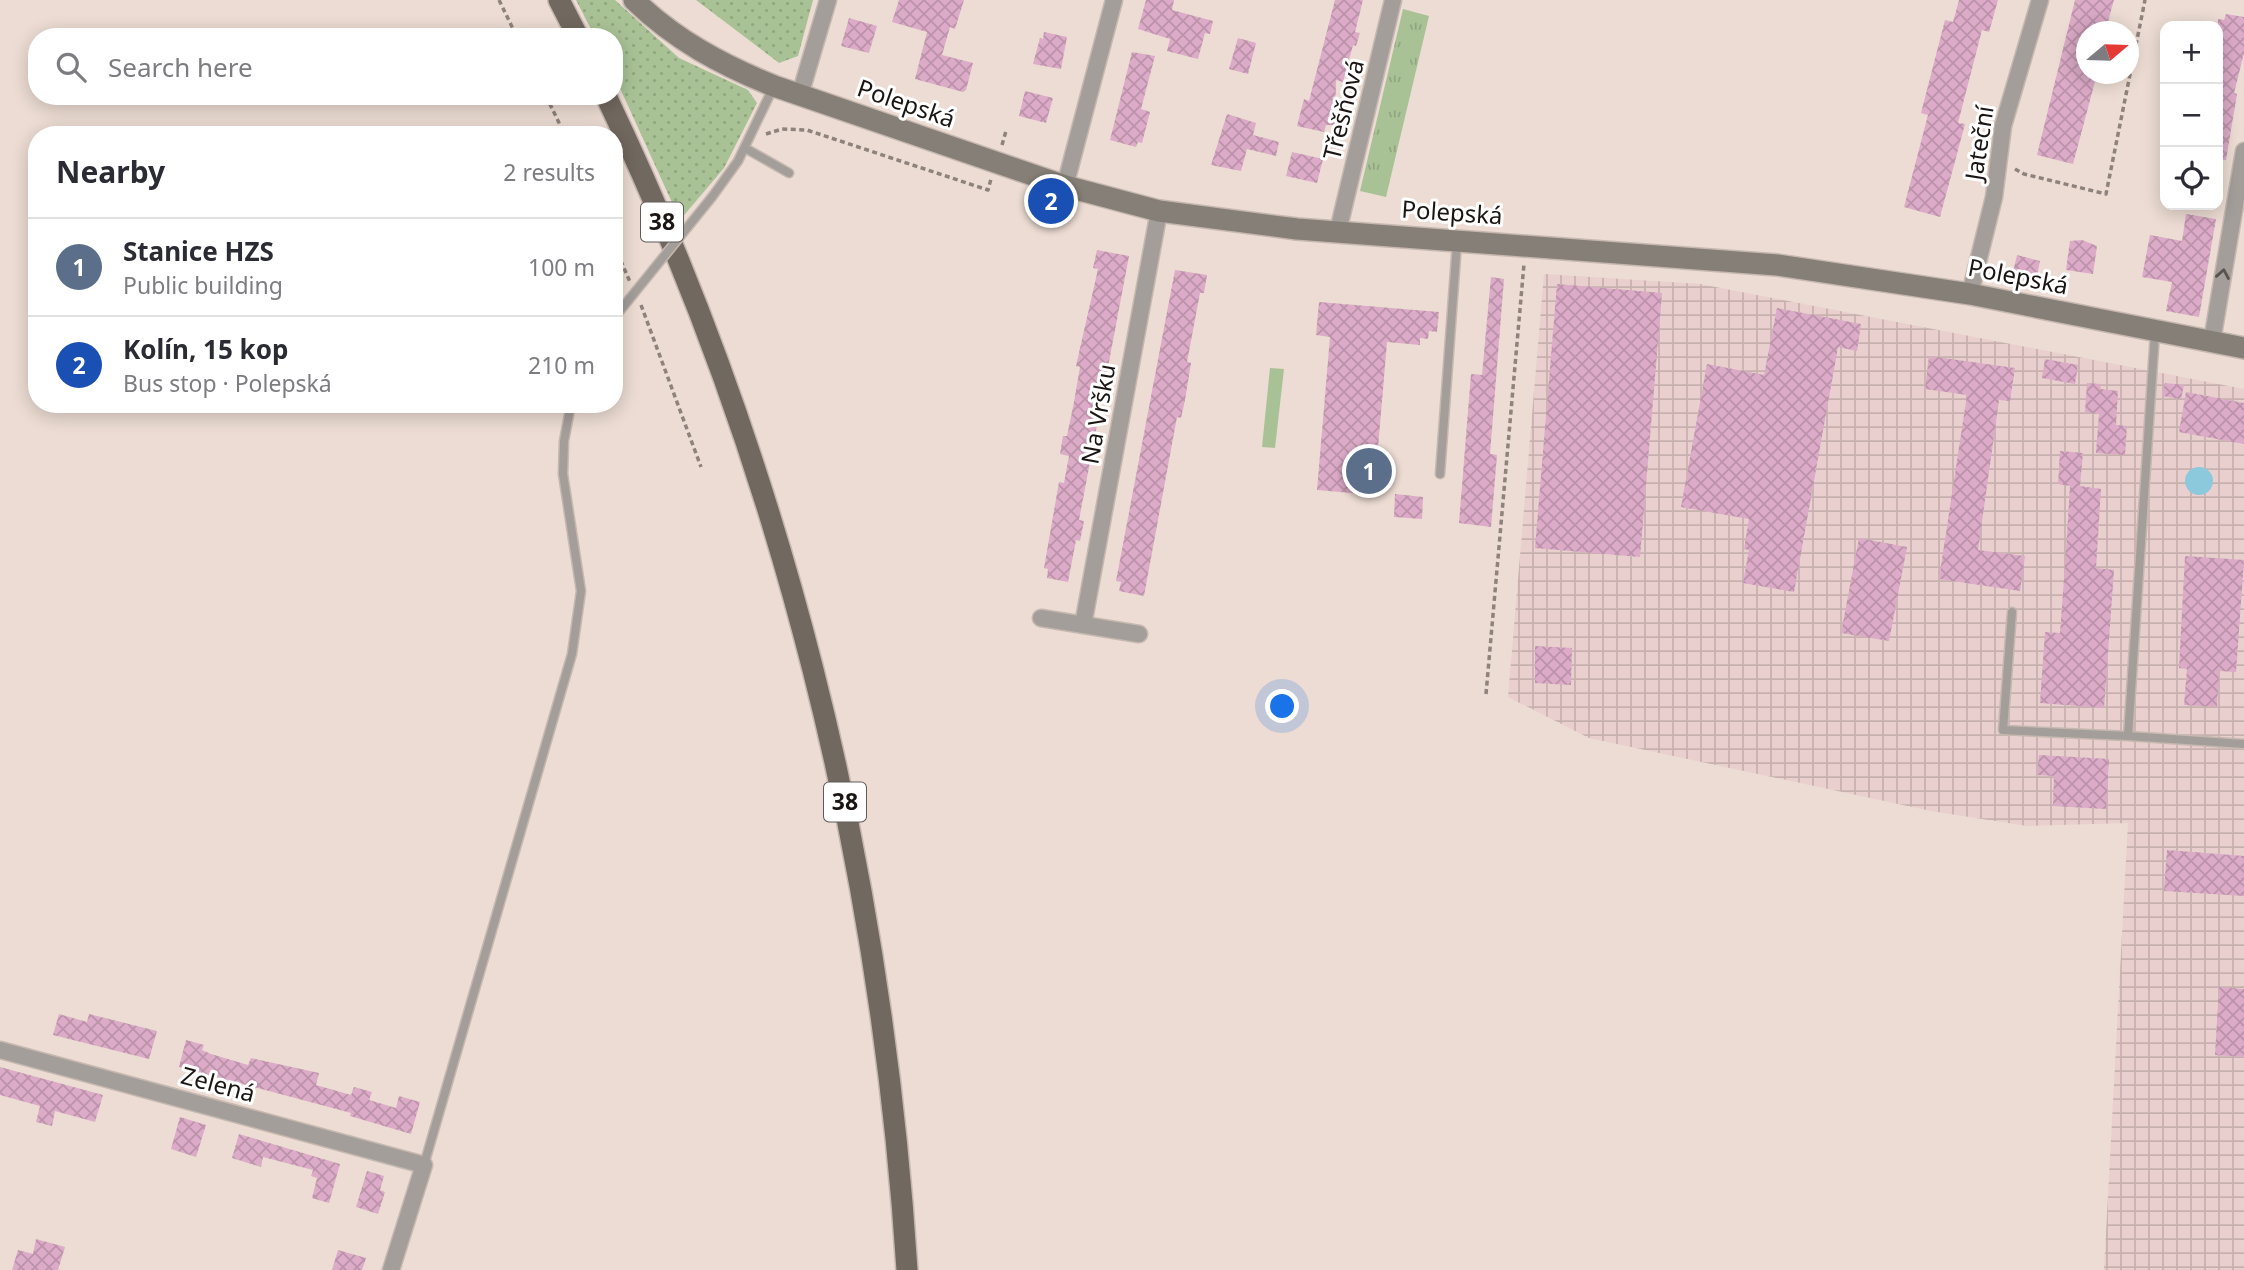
<!DOCTYPE html>
<html lang="en">
<head>
<meta charset="utf-8">
<style>
  body { margin:0; font-family:"Noto Sans",sans-serif; background:#f2f2f3; color:#2b2b33 }
  .controls { position:absolute; right:21px; top:21px; display:grid; overflow:hidden; border-radius:14px; box-shadow:0 4px 18px #0003 }
  .controls button { width:63px; height:63px; display:grid; place-items:center; padding:0; border:0; border-bottom:2px solid #e1e1e2; background:#fff; color:#2b2b33; font:35px sans-serif }
  .compass { position:absolute; left:2076px; top:21px; width:63px; height:63px; border-radius:50%; background:#fff; box-shadow:0 4px 18px #0003; rotate:71deg }
  .you { position:absolute; left:1283px; top:707px; width:24px; height:24px; margin:-18px; border:5px solid #fff; border-radius:50%; background:#1a73e8; box-shadow:0 0 0 10px #1a73e833 }
  .badge { display:grid; place-items:center; width:46px; height:46px; border-radius:50%; background:#1a73e8; color:#fff; font-size:23px; font-weight:700 }
  .pin { position:absolute; translate:-50% -50%; border:4px solid #fff; box-shadow:0 2px 7px #0006 }
  .list { margin:0; padding:0; list-style:none }
  h2 { display:flex; justify-content:space-between; align-items:center; height:91px; margin:0; padding:0 28px; font-size:30px }
  h2 small { font-size:23px; font-weight:400; color:#7c7c81 }
  .list li { display:grid; grid-template-columns:46px 1fr auto; gap:21px; align-items:center; box-sizing:border-box; height:98px; padding:0 28px; border-top:2px solid #e1e1e2 }
  .list b { display:block; font-size:26px; white-space:nowrap }
  .list p { margin:0; font-size:23px; white-space:nowrap; color:#7c7c81 }
  .list em { font-size:23px; font-style:normal; color:#7c7c81 }
  .icon { flex:none; width:38px; height:38px; fill:none; stroke:currentColor; stroke-width:2; stroke-linecap:round; stroke-linejoin:round }
  .map { position:relative; flex:none; width:2244px; height:1270px; overflow:hidden }
  .search { position:absolute; background:#fff; box-shadow:0 4px 18px #0003; left:28px; top:28px; width:595px; height:77px; display:flex; align-items:center; gap:18px; box-sizing:border-box; padding:0 24px; border-radius:28px; color:#7c7c81; font-size:26px }
  .panel { position:absolute; background:#fff; box-shadow:0 4px 18px #0003; left:28px; top:126px; width:595px; height:287px; border-radius:28px }
  .map>svg:first-child { display:block }
  .industrial { fill:url(#industrial-grid) }
  .grass { fill:url(#grass-dots) }
  .park { fill:url(#park-tufts) }
  .garden { fill:#a9c295 }
  .water { fill:#8cc9dd }
  .building { fill:url(#building-cross-hatch) }
  .lines { fill:none; stroke-linecap:round; stroke-linejoin:round }
  .service-casing { stroke:#c6b8b0; stroke-width:11 }
  .minor-casing { stroke:#c6b8b0; stroke-width:19 }
  .secondary-casing { stroke:#c6b8b0; stroke-width:24 }
  .primary-casing { stroke:#c6b8b0; stroke-width:24 }
  .path { stroke:#8e827c; stroke-width:3.5; stroke-dasharray:5 3.5; stroke-linecap:butt }
  .service { stroke:#a39e99; stroke-width:8 }
  .minor { stroke:#a39e99; stroke-width:16 }
  .secondary { stroke:#867f77; stroke-width:21 }
  .primary { stroke:#71685f; stroke-width:21 }
  .service-bridge-casing { stroke:#c6b8b0; stroke-width:11; stroke-linecap:butt }
  .service-bridge { stroke:#a39e99; stroke-width:8 }
  .oneway { stroke:#58534f }
  .labels { text-anchor:middle; stroke-width:6; stroke-linejoin:round; paint-order:stroke }
  .shield { fill:#fff; stroke:#5f5b59; stroke-width:2 }
  .shield-label { font-size:23px; font-weight:bold; fill:#1a1512 }
  .street-label { font-size:24px; fill:#1a1512; stroke:#fff }
</style>
</head>
<body>
<div class="map">
<svg width="2244" height="1270" viewBox="0 0 2244 1270">
  <defs>
    <pattern id="industrial-grid" width="8" height="8" patternUnits="userSpaceOnUse" patternTransform="scale(1.75)"><rect width="8" height="8" fill="#e9cfcd"/><path d="M0 4h8M4 0v8" fill="none" stroke="#c7b1af"/></pattern>
    <pattern id="grass-dots" width="8" height="8" patternUnits="userSpaceOnUse" patternTransform="scale(1.75)"><rect width="8" height="8" fill="#a9c295"/><path d="M2 2h.1M6 6h.1" fill="none" stroke="#91a67f" stroke-width="1.8" stroke-linecap="round"/></pattern>
    <pattern id="park-tufts" width="24" height="20" patternUnits="userSpaceOnUse" patternTransform="scale(1.75)"><rect width="24" height="20" fill="#a9c295"/><path d="M3 7l-1-3M5 7V3M7 7l1-3M15 17l-1-3M17 17v-4M19 17l1-3" fill="none" stroke="#91a67f"/></pattern>
    <pattern id="building-cross-hatch" width="8" height="8" patternUnits="userSpaceOnUse" patternTransform="scale(1.75)"><rect width="8" height="8" fill="#dcabc7"/><path d="M0 0l8 8M0 8l8-8" fill="none" stroke="#bc92aa"/></pattern>
  </defs>
  <rect width="100%" height="100%" fill="#ecdcd3"/>
  <path class="industrial" d="M1544 274 1700 284 2244 389V1270H2104L2128 823 2027 826 1931 811 1589 738 1508 697Z"/>
  <path class="grass" d="M576 0H615L679 58 748 90 757 103 724 168 680 220 614 75V37H595Z
    M696 0H813L798 56 779 63Z"/>
  <path class="park" d="M1403 9 1429 16 1386 197 1360 191Z"/>
  <path class="garden" d="M1270 368 1284 369 1275 448 1262 447Z"/>
  <path class="water" d="M2185 481a14 14 0 1 1 28 0a14 14 0 1 1-28 0Z"/>
  <path class="building" d="M899 0H964L955 29 950 27 942 55 973 63 966 90 963 92 915 79 927 32 892 22Z
    M1146 0H1174L1172 10 1213 21 1210 34 1205 33 1198 59 1167 51 1170 39 1138 29Z
    M1335 0H1363L1355 32 1360 33 1356 46 1353 45 1343 82 1336 80 1335 125H1326L1324 132 1297 126 1304 99 1309 101Z
    M1959 0H1998L1989 32 1982 30 1958 123 1965 124 1940 217 1904 207 1928 115 1921 113 1945 20 1953 22Z
    M2075 0H2114L2105 32H2087V74H2097L2073 164 2037 155Z
    M2226 14 2244 17V53L2234 93 2237 94 2226 160H2218V19L2224 20Z
    M849 18 877 26 869 53 841 46Z
    M1044 32 1067 37 1061 69 1033 64 1040 38 1043 39Z
    M1238 38 1256 43 1248 74 1229 69Z
    M1132 52 1155 56 1141 109 1150 112 1142 143 1138 142 1136 147 1110 140Z
    M1025 91 1053 98 1046 123 1019 116Z
    M1227 114 1256 123 1253 135 1279 142 1276 156 1247 149 1241 171 1211 165Z
    M1292 152 1323 159 1317 183 1286 176Z
    M2186 214 2216 219 2199 317 2166 311 2172 282 2142 277 2150 235 2182 241Z
    M2082 240 2097 246 2093 274 2066 270 2070 241Z
    M1097 250 1129 256 1079 520 1084 521 1080 541 1076 540 1068 582 1047 578 1048 569 1044 568 1059 482 1064 483 1069 456 1060 454 1063 436H1067L1074 402 1080 367 1076 366 1098 269 1093 268Z
    M2017 255 2040 261 2035 285 2011 281Z
    M1175 270 1207 275 1204 293H1200L1187 362 1191 363 1185 400 1181 418 1177 417 1144 596 1119 591 1121 582 1116 581Z
    M1491 277 1504 279 1490 454 1497 455 1491 527 1459 523 1471 374 1482 375Z
    M1557 284 1662 293 1640 557 1535 548Z
    M1319 302 1439 312 1437 332 1429 331 1428 339 1420 338V345L1387 342 1374 495 1317 490 1330 337 1316 335Z
    M1777 308 1861 324 1857 351 1838 347 1794 592 1743 583 1749 550 1744 549 1749 519 1681 507 1707 364 1764 375Z
    M1929 356 2015 368 2010 401 1999 400 1978 550 2025 556 2020 591 1939 579 1967 395 1925 389Z
    M2045 359 2078 365 2075 384 2042 378Z
    M2087 383 2100 384 2101 389 2118 391 2116 425 2127 426 2125 455 2096 453 2099 414 2085 412Z
    M2165 383 2184 385 2181 399 2162 396Z
    M2186 392 2244 403V444L2179 432Z
    M2060 451 2083 453 2080 486 2101 489 2096 568 2114 570 2104 708 2040 703 2045 632 2060 633 2065 566 2070 486 2058 484Z
    M1395 494 1423 497 1422 519 1394 517Z
    M1859 538 1907 547 1889 641 1841 633Z
    M2185 556 2244 560 2236 672 2219 671 2217 707 2184 705 2187 669 2179 668Z
    M1535 646 1572 648 1571 685 1535 683Z
    M2039 755 2109 759 2106 809 2053 806 2054 776 2037 775Z
    M2167 850 2244 856V896L2164 891Z
    M2219 987 2244 989V1057L2215 1055Z
    M59 1014 87 1022 89 1014 157 1031 149 1059 53 1035Z
    M186 1040 204 1045 202 1050 211 1054 248 1065 251 1058 319 1073 316 1085 351 1095 354 1087 372 1092 369 1100 396 1108 399 1096 420 1102 411 1134 350 1116 351 1113 179 1067Z
    M0 1067 103 1095 95 1122 55 1111 52 1126 36 1122 40 1106 0 1095Z
    M180 1117 206 1125 196 1157 171 1149Z
    M239 1134 340 1164 329 1203 312 1198 317 1178 311 1176 313 1170 263 1157 261 1167 232 1158Z
    M367 1171 384 1176 380 1190 385 1192 378 1214 356 1207Z
    M36 1239 65 1247 58 1270H12L18 1250 33 1254Z
    M338 1250 366 1258 362 1270H332Z"/>
  <g class="lines">
    <defs>
      <path id="service" d="M745 148 789 173
        M712 197 738 161 774 86
        M1440 474 1457 243
        M2012 612 2003 730 2128 736 2155 333
        M2128 736 2244 744
        M424 1165 572 654 581 591 563 474 564 441 571 404"/>
      <path id="minor" d="M800 95 828 0
        M1065 186 1114 0
        M1338 231 1393 0
        M1970 294 1994 197 2003 126 2040 0
        M2212 341 2244 151
        M1041 618 1139 634
        M1083 625 1159 211
        M0 1050 424 1165 391 1270"/>
      <path id="secondary" d="M634 0C675 40 722 65 774 86L1065 186 1159 211 1297 229 1777 265 1970 294 2244 348"/>
      <path id="primary" d="M559 0 578 37
        M606 96C782 464 881 864 907 1270"/>
    </defs>
    <use href="#service" class="service-casing"/>
    <use href="#minor" class="minor-casing"/>
    <use href="#secondary" class="secondary-casing"/>
    <use href="#primary" class="primary-casing"/>
    <path class="path" d="M499 0 517 37
      M546 96 565 135
      M766 134 782 129 807 130 988 190 991 179
      M1002 145 1006 131
      M2015 169 2024 174 2106 194 2145 0
      M614 245 630 282
      M641 305 701 467
      M1486 694 1524 264"/>
    <use href="#service" class="service"/>
    <use href="#minor" class="minor"/>
    <use href="#secondary" class="secondary"/>
    <use href="#primary" class="primary"/>
    <defs>
      <path id="service-bridge" d="M614 318 712 197"/>
    </defs>
    <use href="#service-bridge" class="service-bridge-casing"/>
    <use href="#service-bridge" class="service-bridge"/>
  </g>
  <defs><path id="oneway-chevron" d="M-2-3.5L2.5 0L-2 3.5" fill="none" stroke-width="1.6" stroke-linecap="round" stroke-linejoin="round" transform="scale(1.75)"/></defs>
  <use class="oneway" href="#oneway-chevron" transform="translate(2223 274) rotate(-80)"/>
  <g class="labels">
    <g class="shield">
      <rect x="641" y="202.5" width="42" height="39" rx="5"/>
      <rect x="824" y="782.5" width="42" height="39" rx="5"/>
    </g>
    <g class="shield-label">
      <text x="662" y="230">38</text>
      <text x="845" y="810">38</text>
    </g>
    <g class="street-label">
      <text transform="translate(906 104) rotate(19)" y="8">Polepská</text>
      <text transform="translate(1344 110) rotate(-76)" y="8">Třešňová</text>
      <text transform="translate(1980 143) rotate(-81)" y="8">Jateční</text>
      <text transform="translate(1452 213) rotate(4)" y="8">Polepská</text>
      <text transform="translate(2018 277) rotate(11)" y="8">Polepská</text>
      <text transform="translate(1099 414) rotate(-80)" y="8">Na Vršku</text>
      <text transform="translate(218 1085) rotate(15)" y="8">Zelená</text>
    </g>
  </g>
</svg>
<div class="controls">
<button>+</button>
<button>−</button>
<button><svg class="icon" aria-label="locate" viewBox="0 0 24 24"><circle cx="12" cy="12" r="6"/><path d="M12 2v4M12 18v4M2 12h4M18 12h4"/></svg></button>
</div>
<svg class="compass" viewBox="-18 -18 36 36"><path d="M0-13l5 13h-10z" fill="#e53935"/><path d="M0 13l5-13h-10z" fill="#7c7c81"/></svg>
<div class="you"></div>
<div class="pin badge" style="left:1369px;top:471px;background:#5c6f8a">1</div>
<div class="pin badge" style="left:1051px;top:201px;background:#1a4fb4">2</div>
<div class="search"><svg class="icon" aria-label="search" viewBox="0 0 24 24"><circle cx="10" cy="10" r="6"/><path d="M15 15l6 6"/></svg>Search here</div>
<section class="panel">
<h2>Nearby<small>2 results</small></h2>
<ul class="list">
<li><span class="badge" style="background:#5c6f8a">1</span><div><b>Stanice HZS</b><p>Public building</p></div><em>100 m</em></li>
<li><span class="badge" style="background:#1a4fb4">2</span><div><b>Kolín, 15 kop</b><p>Bus stop · Polepská</p></div><em>210 m</em></li>
</ul>
</section>
</div>
</body>
</html>
